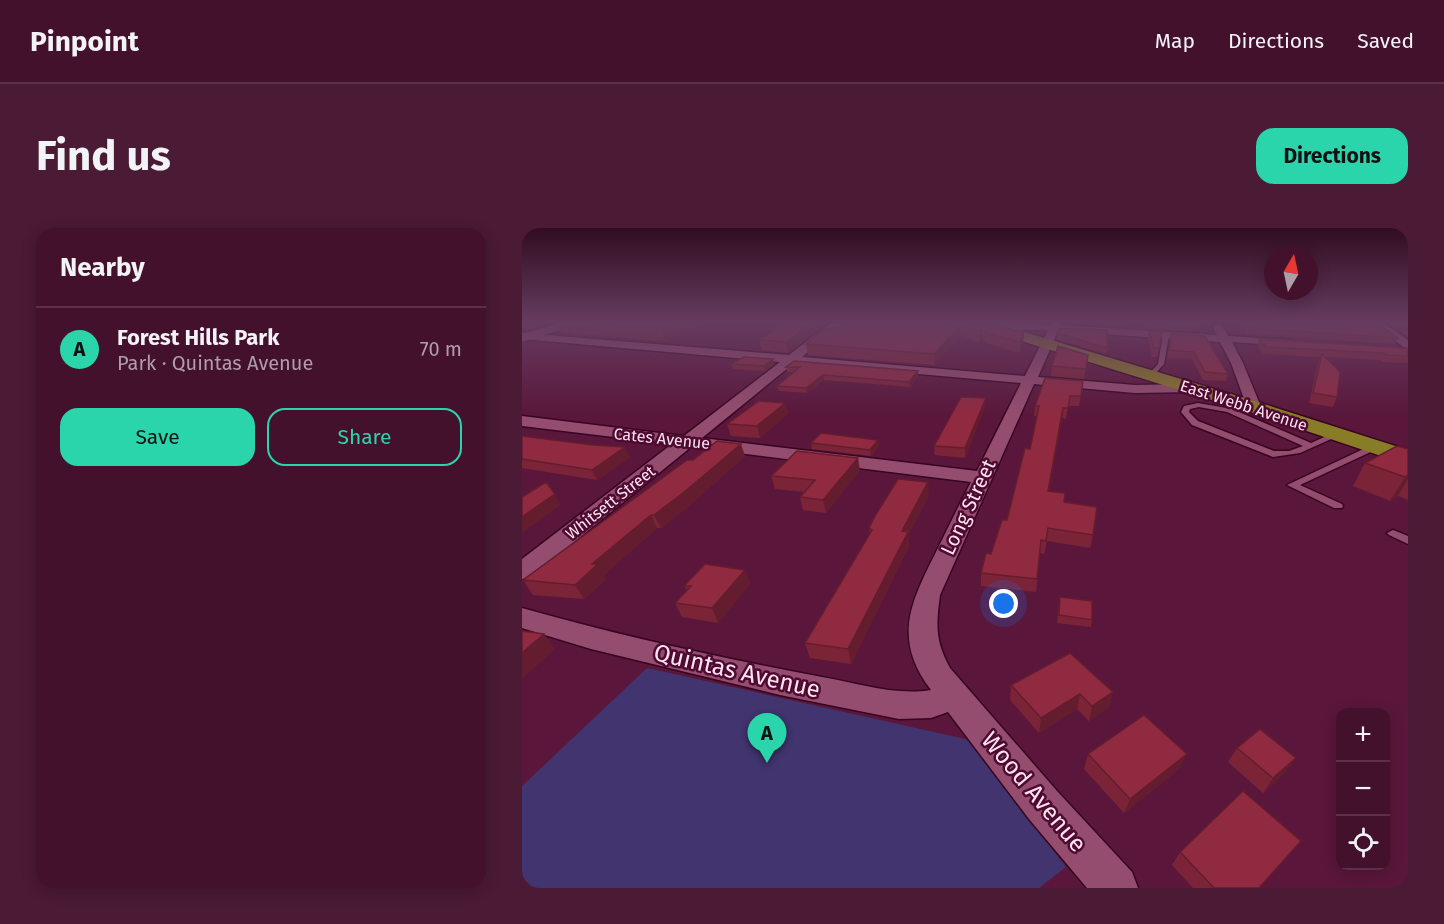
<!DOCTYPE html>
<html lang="en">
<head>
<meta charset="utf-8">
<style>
  body { margin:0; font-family:"Fira Sans",sans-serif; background:#4b1a34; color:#f1f3f6 }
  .controls { position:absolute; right:18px; bottom:18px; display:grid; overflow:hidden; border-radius:12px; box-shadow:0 3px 15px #0003 }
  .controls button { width:54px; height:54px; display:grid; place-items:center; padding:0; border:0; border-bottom:2px solid #5c3148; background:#44112c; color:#f1f3f6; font:30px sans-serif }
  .compass { position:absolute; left:742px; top:18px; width:54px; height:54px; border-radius:50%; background:#44112c; box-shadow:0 3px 15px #0003; rotate:9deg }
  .you { position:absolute; left:482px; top:376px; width:21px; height:21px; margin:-15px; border:4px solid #fff; border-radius:50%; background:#1a73e8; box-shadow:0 0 0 9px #1a73e833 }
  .badge { display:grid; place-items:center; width:39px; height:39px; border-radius:50%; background:#2bd5ac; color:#111; font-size:20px; font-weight:700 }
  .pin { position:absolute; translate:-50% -50px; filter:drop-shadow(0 2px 3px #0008) }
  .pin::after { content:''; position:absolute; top:32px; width:21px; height:18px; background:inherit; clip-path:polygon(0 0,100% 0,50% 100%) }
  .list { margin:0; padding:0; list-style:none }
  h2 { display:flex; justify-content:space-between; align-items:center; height:78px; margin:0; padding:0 24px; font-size:26px }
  h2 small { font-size:20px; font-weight:400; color:#af9da9 }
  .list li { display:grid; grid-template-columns:39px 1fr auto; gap:18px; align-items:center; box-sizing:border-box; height:84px; padding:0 24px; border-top:2px solid #5c3148 }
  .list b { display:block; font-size:22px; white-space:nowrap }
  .list p { margin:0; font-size:20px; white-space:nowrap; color:#af9da9 }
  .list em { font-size:20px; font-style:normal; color:#af9da9 }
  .actions { display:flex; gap:12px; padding:18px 24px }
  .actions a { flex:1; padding:14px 0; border:2px solid #2bd5ac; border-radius:18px; text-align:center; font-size:21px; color:#2bd5ac }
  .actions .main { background:#2bd5ac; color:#111 }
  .icon { flex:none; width:33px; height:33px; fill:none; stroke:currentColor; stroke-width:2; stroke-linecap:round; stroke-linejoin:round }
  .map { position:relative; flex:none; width:886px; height:660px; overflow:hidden; border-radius:18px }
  header { display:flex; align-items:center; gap:36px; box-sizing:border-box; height:84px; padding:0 30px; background:#44112c; border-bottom:2px solid #5c3148 }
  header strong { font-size:28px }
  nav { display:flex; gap:33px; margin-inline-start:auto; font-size:21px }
  .intro { display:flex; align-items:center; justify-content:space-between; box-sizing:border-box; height:144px; padding:0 36px }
  h1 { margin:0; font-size:42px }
  .button { padding:15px 27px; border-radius:18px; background:#2bd5ac; color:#111; font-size:21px; font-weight:700 }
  main { display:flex; gap:36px; padding:0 36px }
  aside { flex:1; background:#44112c; border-radius:18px; box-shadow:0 3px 15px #0003 }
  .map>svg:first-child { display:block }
  .green { fill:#41346f }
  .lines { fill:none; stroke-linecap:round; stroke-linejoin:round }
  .service-casing { stroke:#370521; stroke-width:3 }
  .minor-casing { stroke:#370521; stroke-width:3 }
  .tertiary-casing { stroke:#370521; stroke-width:3 }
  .trunk-casing { stroke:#370521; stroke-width:3 }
  .service { fill:#954d6f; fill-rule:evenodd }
  .minor { fill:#954d6f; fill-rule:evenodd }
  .tertiary { fill:#954d6f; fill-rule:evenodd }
  .trunk { fill:#887c26; fill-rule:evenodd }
  .wall { fill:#7b2438 }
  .shaded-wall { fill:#641d2e }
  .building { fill:#8f2a41; stroke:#641d2e; stroke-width:1.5 }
  .labels { text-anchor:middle; stroke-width:5; stroke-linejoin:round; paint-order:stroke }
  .far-street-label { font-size:16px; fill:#fde3ee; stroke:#4e0a31 }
  .street-label { font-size:20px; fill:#fde3ee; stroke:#4e0a31 }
  .near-street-label { font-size:24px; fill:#fde3ee; stroke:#4e0a31 }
</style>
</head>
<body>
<header>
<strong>Pinpoint</strong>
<nav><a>Map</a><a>Directions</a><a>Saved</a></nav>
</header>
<div class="intro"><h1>Find us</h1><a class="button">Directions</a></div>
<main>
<aside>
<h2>Nearby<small></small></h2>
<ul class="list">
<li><span class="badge">A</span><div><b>Forest Hills Park</b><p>Park · Quintas Avenue</p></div><em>70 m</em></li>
</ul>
<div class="actions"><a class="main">Save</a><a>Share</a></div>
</aside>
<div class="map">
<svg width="886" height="660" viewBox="0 0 886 660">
  <rect width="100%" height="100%" fill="#5a173b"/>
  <path class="green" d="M125 440 448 512 544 639 517 660H0V558Z"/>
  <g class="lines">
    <defs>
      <path id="service" d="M644 105 647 107 642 136 631 148H627V146L636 136 641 107Z
        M676 175 710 181 789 215 811 205 818 207 778 225 751 229 670 197 659 184 662 178ZM677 179 705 184 781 218 767 223H752L676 193 667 184 668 181Z
        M852 216 855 217V221L778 257 820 276 821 278 820 280H812L765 257Z
        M871 302 886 308V316L867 307 865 305Z"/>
      <path id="minor" d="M310 94H322L280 129 503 148 526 102 464 101 459 98C472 89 512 96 529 97L530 94H540L538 97 695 107 691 99 696 96 700 97 706 108 770 112 775 115 770 118 710 114 721 135 739 179 732 183 725 179 709 135 698 114 536 103 516 149 613 157 670 156 677 160 670 164 613 165 512 156 418 367C414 397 413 413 428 440L535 563 610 644 616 660H565L507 591 426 484 409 490 377 491 258 467 69 421 0 400V380C99 408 199 430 300 449 335 455 373 468 409 462 370 411 389 374 414 324 426 300 437 277 449 254L169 219 9 349 0 351V331L150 216 0 198V188L162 208 258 134 0 111V105L267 127ZM272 135 499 155 455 243 180 210Z"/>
      <path id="tertiary" d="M42 94H63L0 114V106Z
        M845 94H860L886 112V122Z"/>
      <path id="trunk" d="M447 94H469L739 175 886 222V237L725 183 448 97Z"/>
    </defs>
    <use href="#service" class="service-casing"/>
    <use href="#minor" class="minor-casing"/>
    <use href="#tertiary" class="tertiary-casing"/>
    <use href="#trunk" class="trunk-casing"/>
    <use href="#service" class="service"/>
    <use href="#minor" class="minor"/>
    <use href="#tertiary" class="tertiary"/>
    <use href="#trunk" class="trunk"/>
  </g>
  <path class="wall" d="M35 94H187L143 113 39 104Z
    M265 94 266 125 240 122 237 112Z
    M324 94H465L502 105 501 116 498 125 466 116 460 111 457 114 438 108 413 137 286 127 284 116 327 98Z
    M621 94H675L676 98 675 103 623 100Z
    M715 94H854L876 110 873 116 725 106Z
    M865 94H886V109Z
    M627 103 637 120 635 129H630L626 111Z
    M535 105 585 120 584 126 535 111Z
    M650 106 706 146 704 153 681 152 670 131 645 130Z
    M737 111 886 120V135L861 134 858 132 803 129 815 169 811 179 787 175 796 135 799 129 742 126 735 118Z
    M566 127 562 151 529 148 530 138Z
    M209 136H252L243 143 211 141Z
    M264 139 396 148 388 159 302 152 285 165 257 163 255 158 273 144H265Z
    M561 153 557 178H546L544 191 540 190 527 263 542 274 571 307 568 320 525 313 522 326 518 325 514 364 459 358V345L485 292 508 221 515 188H512L513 178Z
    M263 175 266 185 238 210 209 208 205 196Z
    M463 179 443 230 413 227 412 218Z
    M0 208 108 229 75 252 0 240Z
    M356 212 357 218 349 228 290 221 289 215Z
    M886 221V272L876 268 868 273 831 258 843 235Z
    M223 228 166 279 139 300H135L82 347 84 351 62 371 11 367 1 352Z
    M338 242 304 285 281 282 278 269 283 264 253 261 249 248Z
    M407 267 386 307 387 318 329 436 288 430 283 415 348 305 347 300Z
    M223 342 228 356 196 395 160 389 153 375 165 363 162 358Z
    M538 369 570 392 569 399 535 395Z
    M489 457 591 464 587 479 567 493 555 481 517 505 488 472Z
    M715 520 774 530 764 544 741 565 706 534Z
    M566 526 657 541 602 585 562 541Z
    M658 624 737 660H671L650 637Z"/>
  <path class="shaded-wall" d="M0 94H32L0 103Z
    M155 94H187L143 113 139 100Z
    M291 94H306L266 125 264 114Z
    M438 98V108L413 137 412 126Z
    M460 101V111L457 114 458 103Z
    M502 105 501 116 498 125V114Z
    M251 131 252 136 243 143 242 138Z
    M396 143V148L388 159 387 154Z
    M301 147 302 152 285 165 284 160Z
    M464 170 463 179 443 230V220Z
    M263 175 266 185 238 210 235 198Z
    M541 180 540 190 525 275 526 263Z
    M356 212 357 218 349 228 348 222Z
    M219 216 223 228 166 279 139 300 132 287Z
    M103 219 108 229 75 252 70 242Z
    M336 230 338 242 304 285 301 272Z
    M886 247V251L876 268 868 273 883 249Z
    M406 254 407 267 386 307 387 318 329 436 326 421 380 303Z
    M33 266 39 277 0 305V289Z
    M129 287 135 300 82 347 84 351 62 371 53 357 70 336Z
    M223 342 228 356 196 395 190 380Z
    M22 406 33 421 0 451V425Z
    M591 464 587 479 567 493 570 478Z
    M558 466 555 481 517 505 519 490Z
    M665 526 657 541 602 585 608 571Z
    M774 530 764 544 741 565 751 550Z"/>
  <path class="building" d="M62 94H155L139 100Z
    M265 94H291L264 114 237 112Z
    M327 94H465L502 105 498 114 467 106 460 101 458 103 438 98 412 126 284 116 303 101 327 98Z
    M624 94H675L676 98 624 95Z
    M722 94H854L876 110 727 100Z
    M876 94H886V101Z
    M538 100 585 102V120L535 105Z
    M627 103H640L637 120H632Z
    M650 106 683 108 706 146 683 144 672 124 647 122Z
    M737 111 886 120V128L864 127 861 125 744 119Z
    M536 118 566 127 564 141 530 138Z
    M800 126 818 144 815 169 791 165Z
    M222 129 251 131 242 138 209 136Z
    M272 133 396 143 387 154 301 147 284 160 255 158 278 139H264Z
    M523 150 561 153 559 168H548L546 180H541L526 263 543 265 542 274 575 279 571 307 526 300 524 313 519 312 515 351 459 345 464 325 469 326 480 292H485L503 220 508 221 517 178H513Z
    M439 169 464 170 443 220 412 218Z
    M237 173 263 175 235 198 205 196Z
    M299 205 356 212 348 222 289 215Z
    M0 208 71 217 103 219 70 242 0 231Z
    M195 213 219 216 161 265 132 287H129L70 336H76L53 357 1 352 165 232H171Z
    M875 218 886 221V247L883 249 843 235Z
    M275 223 336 230 301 272 278 269 293 252 249 248Z
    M376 251 406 254 380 303 386 304 326 421 283 415 350 302 347 300 353 288Z
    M24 254 33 266 0 289V269Z
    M183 336 223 342 190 380 153 375 169 358H162Z
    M538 369 570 373V392L537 387Z
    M0 403 22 406 0 425Z
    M548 425 591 464 570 478 558 466 519 490 489 457Z
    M622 487 665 526 608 571 566 526Z
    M738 501 774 530 751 550 715 520Z
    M721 563 779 613 737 660H692L658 624Z"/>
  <linearGradient id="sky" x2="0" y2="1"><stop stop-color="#320d20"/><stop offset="0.5" stop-color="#653c60"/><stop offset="1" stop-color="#653c60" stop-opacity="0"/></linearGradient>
  <rect width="886" height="187" fill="url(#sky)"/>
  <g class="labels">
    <g class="far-street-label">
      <text transform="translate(722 177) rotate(18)" y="6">East Webb Avenue</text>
      <text transform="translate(140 210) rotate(6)" y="6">Cates Avenue</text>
      <text transform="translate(88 274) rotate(-38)" y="6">Whitsett Street</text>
    </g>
    <g class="street-label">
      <text transform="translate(446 279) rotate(-65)" y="7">Long Street</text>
    </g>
    <g class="near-street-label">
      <text transform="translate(215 443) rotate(13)" y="8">Quintas Avenue</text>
      <text transform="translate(512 564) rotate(50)" y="8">Wood Avenue</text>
    </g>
  </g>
</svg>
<div class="controls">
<button>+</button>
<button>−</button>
<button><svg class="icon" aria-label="locate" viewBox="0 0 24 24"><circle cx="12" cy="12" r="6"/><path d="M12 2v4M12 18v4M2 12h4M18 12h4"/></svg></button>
</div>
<svg class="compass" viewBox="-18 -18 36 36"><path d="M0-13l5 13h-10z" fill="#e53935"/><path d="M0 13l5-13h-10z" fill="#af9da9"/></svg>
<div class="you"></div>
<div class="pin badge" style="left:245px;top:535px">A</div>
</div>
</main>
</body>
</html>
